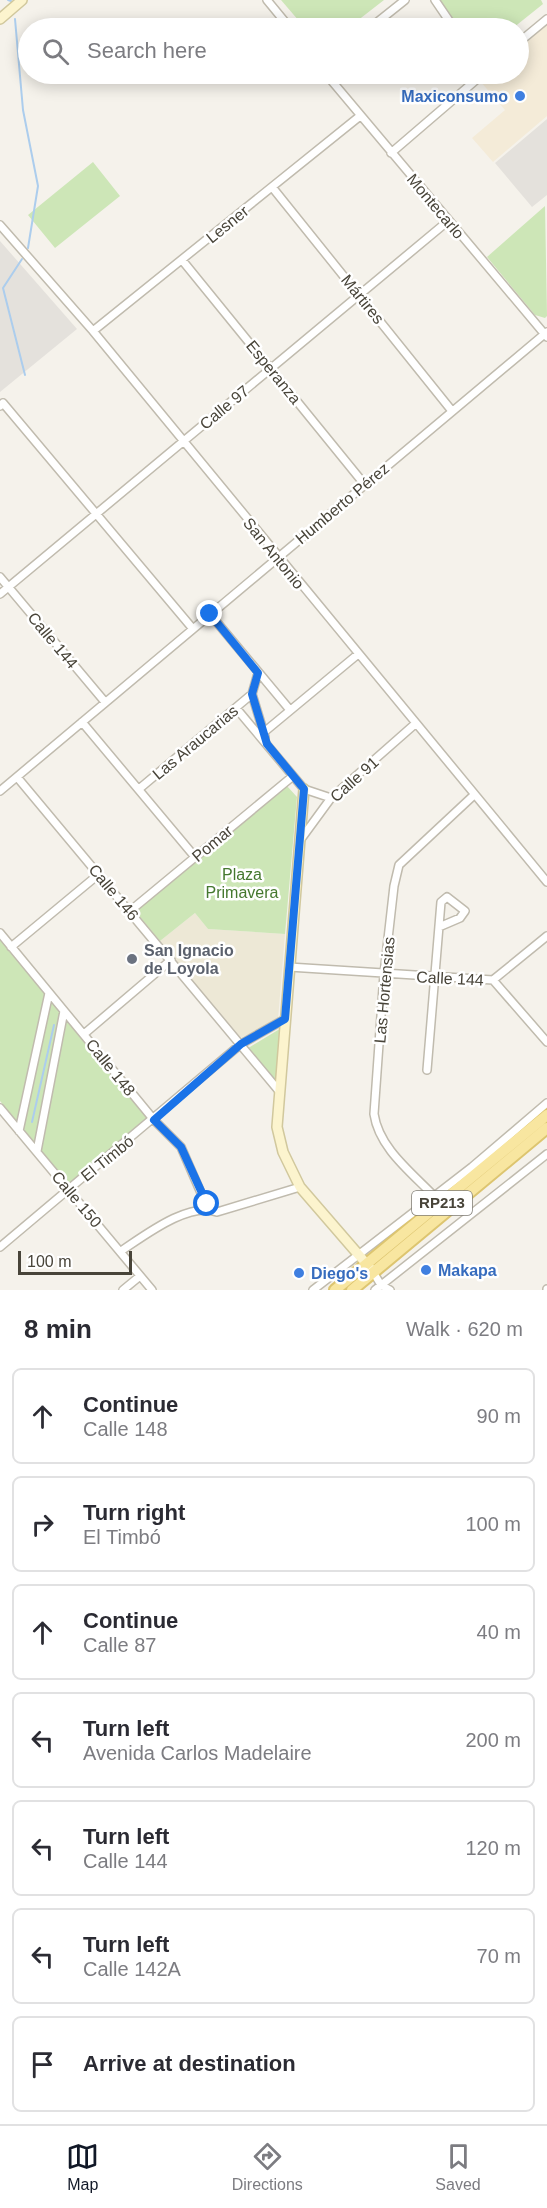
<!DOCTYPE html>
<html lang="en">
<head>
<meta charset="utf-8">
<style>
  body { margin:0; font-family:Arial,sans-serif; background:#f2f2f3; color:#2b2b33 }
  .scale { position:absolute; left:18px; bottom:15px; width:114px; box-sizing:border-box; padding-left:6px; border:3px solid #484439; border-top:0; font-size:16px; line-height:21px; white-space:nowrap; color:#484439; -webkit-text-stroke:4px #fff; paint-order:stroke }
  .stop { position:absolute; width:18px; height:18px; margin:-14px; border:4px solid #1a73e8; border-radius:50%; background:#fff }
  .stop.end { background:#1a73e8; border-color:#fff; box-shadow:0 2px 6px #0008 }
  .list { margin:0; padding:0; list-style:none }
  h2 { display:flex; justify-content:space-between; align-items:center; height:78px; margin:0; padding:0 24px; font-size:26px }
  h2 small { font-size:20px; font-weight:400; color:#7c7c81 }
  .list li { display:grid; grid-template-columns:39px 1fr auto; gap:18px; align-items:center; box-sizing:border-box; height:96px; margin:0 12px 12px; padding:0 12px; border:2px solid #e1e1e2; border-radius:9px }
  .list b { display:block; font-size:22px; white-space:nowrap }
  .list p { margin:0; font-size:20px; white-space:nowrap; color:#7c7c81 }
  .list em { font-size:20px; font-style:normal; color:#7c7c81 }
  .icon { flex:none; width:33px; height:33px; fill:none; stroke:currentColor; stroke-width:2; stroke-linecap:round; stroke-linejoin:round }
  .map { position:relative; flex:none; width:547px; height:1290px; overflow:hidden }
  .search { position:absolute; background:#fff; box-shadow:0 3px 15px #0003; left:18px; right:18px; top:18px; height:66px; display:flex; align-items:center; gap:15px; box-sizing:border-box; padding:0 21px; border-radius:33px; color:#7c7c81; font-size:22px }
  .sheet { height:834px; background:#fff }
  nav { display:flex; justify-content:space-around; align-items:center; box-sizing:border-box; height:84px; border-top:2px solid #e1e1e2; background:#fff; font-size:16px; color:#7c7c81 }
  nav a { display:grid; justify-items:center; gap:3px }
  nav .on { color:#111827 }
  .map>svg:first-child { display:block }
  .commercial { fill:#f4ebd8 }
  .industrial { fill:#e4e1dc }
  .education { fill:#ede8d6 }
  .green { fill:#cde6b7 }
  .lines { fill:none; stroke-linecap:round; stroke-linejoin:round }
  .stream { stroke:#accded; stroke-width:2 }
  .street-casing { stroke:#c0bbae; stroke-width:10 }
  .secondary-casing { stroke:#d1c89d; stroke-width:12 }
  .primary-casing { stroke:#ddc570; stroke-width:14 }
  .street { stroke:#fff; stroke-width:7 }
  .secondary { stroke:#fcf4ce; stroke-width:9 }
  .primary { stroke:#f8e6a0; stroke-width:10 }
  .route { stroke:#1a73e8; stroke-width:8 }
  .shop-dot { fill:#3f7fe0; stroke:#fff; stroke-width:2 }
  .worship-dot { fill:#6b7280; stroke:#fff; stroke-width:2 }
  .labels { text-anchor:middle; stroke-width:5; stroke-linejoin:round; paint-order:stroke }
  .shield { fill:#fff; stroke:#7f7c74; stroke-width:1.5 }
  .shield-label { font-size:15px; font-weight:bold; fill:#484439 }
  .shop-label { font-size:16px; font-weight:bold; fill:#366cbe; stroke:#fff; text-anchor:start }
  .street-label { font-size:16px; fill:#484439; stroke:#fff }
  .park-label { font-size:16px; fill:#45782f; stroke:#fff }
  .worship-label { font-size:16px; font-weight:bold; fill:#5b616d; stroke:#fff; text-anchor:start }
</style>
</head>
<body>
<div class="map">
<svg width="547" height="1290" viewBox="0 0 547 1290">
  <rect width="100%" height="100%" fill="#f5f2eb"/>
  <path class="commercial" d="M547 24V116L493 162 472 138 505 110 480 81 489 74H518L519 49Z"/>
  <path class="industrial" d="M547 119V195L532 207 495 163Z
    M0 241 77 329 0 392Z"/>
  <path class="education" d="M195 913 208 929 285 934 278 1020 240 1038 160 941Z"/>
  <path class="green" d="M281 0H384L348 28H305Z
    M434 0H541L543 4 513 28H456Z
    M93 162 120 196 55 248 28 215Z
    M545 206 547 316 545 318 535 315 487 257Z
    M287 786 297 797 285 934 208 929 195 913 160 941 135 911Z
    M0 938 151 1119 71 1186 0 1101Z
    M283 1027 277 1086 245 1050Z"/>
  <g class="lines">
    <path class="stream" d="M8 0 11 1
      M15 19 23 110 38 186 28 248
      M22 259 3 288 25 375
      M32 1122 54 1025"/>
    <defs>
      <path id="street" d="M267 0 290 28
        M435 0 454 28
        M370 28 405 0
        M518 43 547 19
        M326 74 547 337
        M391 153 483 74
        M272 187 452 411
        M0 225 93 331 547 882
        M182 260 365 485
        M93 331 360 116
        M0 406 3 403 193 629
        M0 577 105 702
        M0 594 448 221
        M210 614 290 710
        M258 673 252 694 265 737
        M236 708 304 789 331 798
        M82 722 195 857
        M263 733 357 655
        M17 777 279 1091
        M139 789 252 694
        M0 791 547 332
        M301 839 331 798 415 724
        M130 911 293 776
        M0 933 154 1120 181 1147 208 1209
        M11 947 99 874
        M289 967 493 980 547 1042
        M493 980 547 936
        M84 1034 171 960
        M427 1070 441 902 447 897 465 911 460 918 439 927
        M0 1108 152 1290
        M19 1131 49 993
        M37 1151 64 1011
        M434 1196C411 1172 379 1148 374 1114L384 974 394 886 399 865 474 795
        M0 1247 241 1044 285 1019
        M121 1251C144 1236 189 1201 217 1212L300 1187
        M373 1272 381 1285 390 1290
        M123 1290 140 1276
        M313 1290 472 1167 547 1103
        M375 1290 547 1154
        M547 1290V1289"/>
      <path id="secondary" d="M0 19 22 0
        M304 789 277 1127 283 1152 300 1187 370 1268"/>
      <path id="primary" d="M335 1290 547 1115
        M352 1290 547 1128"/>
    </defs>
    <use href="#street" class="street-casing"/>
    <use href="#secondary" class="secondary-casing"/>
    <use href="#primary" class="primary-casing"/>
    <use href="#street" class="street"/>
    <use href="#secondary" class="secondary"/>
    <use href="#primary" class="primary"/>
  </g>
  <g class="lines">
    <path class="route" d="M207 1204 181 1147 154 1120 241 1044 285 1019 304 789 267 744 252 694 258 673 210 614"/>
  </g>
  <g class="shop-dot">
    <circle cx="520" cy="96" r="6"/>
    <circle cx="426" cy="1270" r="6"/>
    <circle cx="299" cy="1273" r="6"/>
  </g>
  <circle class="worship-dot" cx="132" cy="959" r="6"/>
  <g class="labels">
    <rect class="shield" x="412" y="1191" width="60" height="24" rx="4.5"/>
    <g class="shield-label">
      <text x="442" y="1208">RP213</text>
    </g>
    <g class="shop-label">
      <text x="508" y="102" text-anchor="end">Maxiconsumo</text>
      <text x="438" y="1276">Makapa</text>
      <text x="311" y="1279">Diego's</text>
    </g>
    <g class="street-label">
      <text transform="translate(436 206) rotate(50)" y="6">Montecarlo</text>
      <text transform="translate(227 224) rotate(-39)" y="6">Lesner</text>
      <text transform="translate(363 299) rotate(51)" y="6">Mártires</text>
      <text transform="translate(274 372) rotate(51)" y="6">Esperanza</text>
      <text transform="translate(224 407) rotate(-40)" y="6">Calle 97</text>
      <text transform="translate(342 503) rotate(-40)" y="6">Humberto Pérez</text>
      <text transform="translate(274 553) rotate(51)" y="6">San Antonio</text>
      <text transform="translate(53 640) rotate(50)" y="6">Calle 144</text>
      <text transform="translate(195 742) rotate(-40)" y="6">Las Araucarias</text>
      <text transform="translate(354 779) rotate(-42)" y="6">Calle 91</text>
      <text transform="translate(212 843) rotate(-40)" y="6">Pomar</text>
      <text transform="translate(114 892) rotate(50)" y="6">Calle 146</text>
      <text transform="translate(450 978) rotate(3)" y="6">Calle 144</text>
      <text transform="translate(384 990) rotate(-85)" y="6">Las Hortensias</text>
      <text transform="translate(111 1067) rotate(51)" y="6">Calle 148</text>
      <text transform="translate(107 1158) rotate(-39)" y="6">El Timbó</text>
      <text transform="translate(77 1199) rotate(50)" y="6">Calle 150</text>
    </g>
    <g class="park-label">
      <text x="242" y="880">Plaza<tspan x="242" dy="18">Primavera</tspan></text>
    </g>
    <g class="worship-label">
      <text x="144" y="956">San Ignacio<tspan x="144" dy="18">de Loyola</tspan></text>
    </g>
  </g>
</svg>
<div class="scale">100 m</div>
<div class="stop" style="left:207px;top:1204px"></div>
<div class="stop end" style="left:210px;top:614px"></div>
<div class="search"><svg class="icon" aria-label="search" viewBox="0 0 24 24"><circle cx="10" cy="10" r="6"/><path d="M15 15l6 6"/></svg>Search here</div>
</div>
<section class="sheet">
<h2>8 min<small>Walk · 620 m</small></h2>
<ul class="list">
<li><svg class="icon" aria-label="ahead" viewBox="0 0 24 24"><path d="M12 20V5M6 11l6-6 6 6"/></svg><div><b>Continue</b><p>Calle 148</p></div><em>90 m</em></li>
<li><svg class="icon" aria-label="right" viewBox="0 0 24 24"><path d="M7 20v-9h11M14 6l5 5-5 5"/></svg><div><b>Turn right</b><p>El Timbó</p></div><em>100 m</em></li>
<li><svg class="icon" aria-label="ahead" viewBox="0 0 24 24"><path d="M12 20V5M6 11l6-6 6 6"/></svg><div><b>Continue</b><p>Calle 87</p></div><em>40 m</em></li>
<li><svg class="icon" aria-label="left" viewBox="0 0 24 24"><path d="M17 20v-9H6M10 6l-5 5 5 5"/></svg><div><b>Turn left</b><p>Avenida Carlos Madelaire</p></div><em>200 m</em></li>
<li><svg class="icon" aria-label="left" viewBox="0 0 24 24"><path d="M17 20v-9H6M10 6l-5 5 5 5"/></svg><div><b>Turn left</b><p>Calle 144</p></div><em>120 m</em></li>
<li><svg class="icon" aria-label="left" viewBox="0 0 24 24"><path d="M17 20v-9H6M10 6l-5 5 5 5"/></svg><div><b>Turn left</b><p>Calle 142A</p></div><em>70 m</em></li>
<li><svg class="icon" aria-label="arrive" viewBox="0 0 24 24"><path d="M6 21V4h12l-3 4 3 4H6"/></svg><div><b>Arrive at destination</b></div></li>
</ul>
</section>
<nav>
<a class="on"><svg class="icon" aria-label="map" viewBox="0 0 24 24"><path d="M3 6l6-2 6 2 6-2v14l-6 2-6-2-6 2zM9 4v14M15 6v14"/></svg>Map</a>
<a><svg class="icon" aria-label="directions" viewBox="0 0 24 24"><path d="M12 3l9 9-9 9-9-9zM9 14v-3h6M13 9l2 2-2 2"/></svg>Directions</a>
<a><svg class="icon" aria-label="saved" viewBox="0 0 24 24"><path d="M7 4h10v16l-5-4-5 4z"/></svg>Saved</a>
</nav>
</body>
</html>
